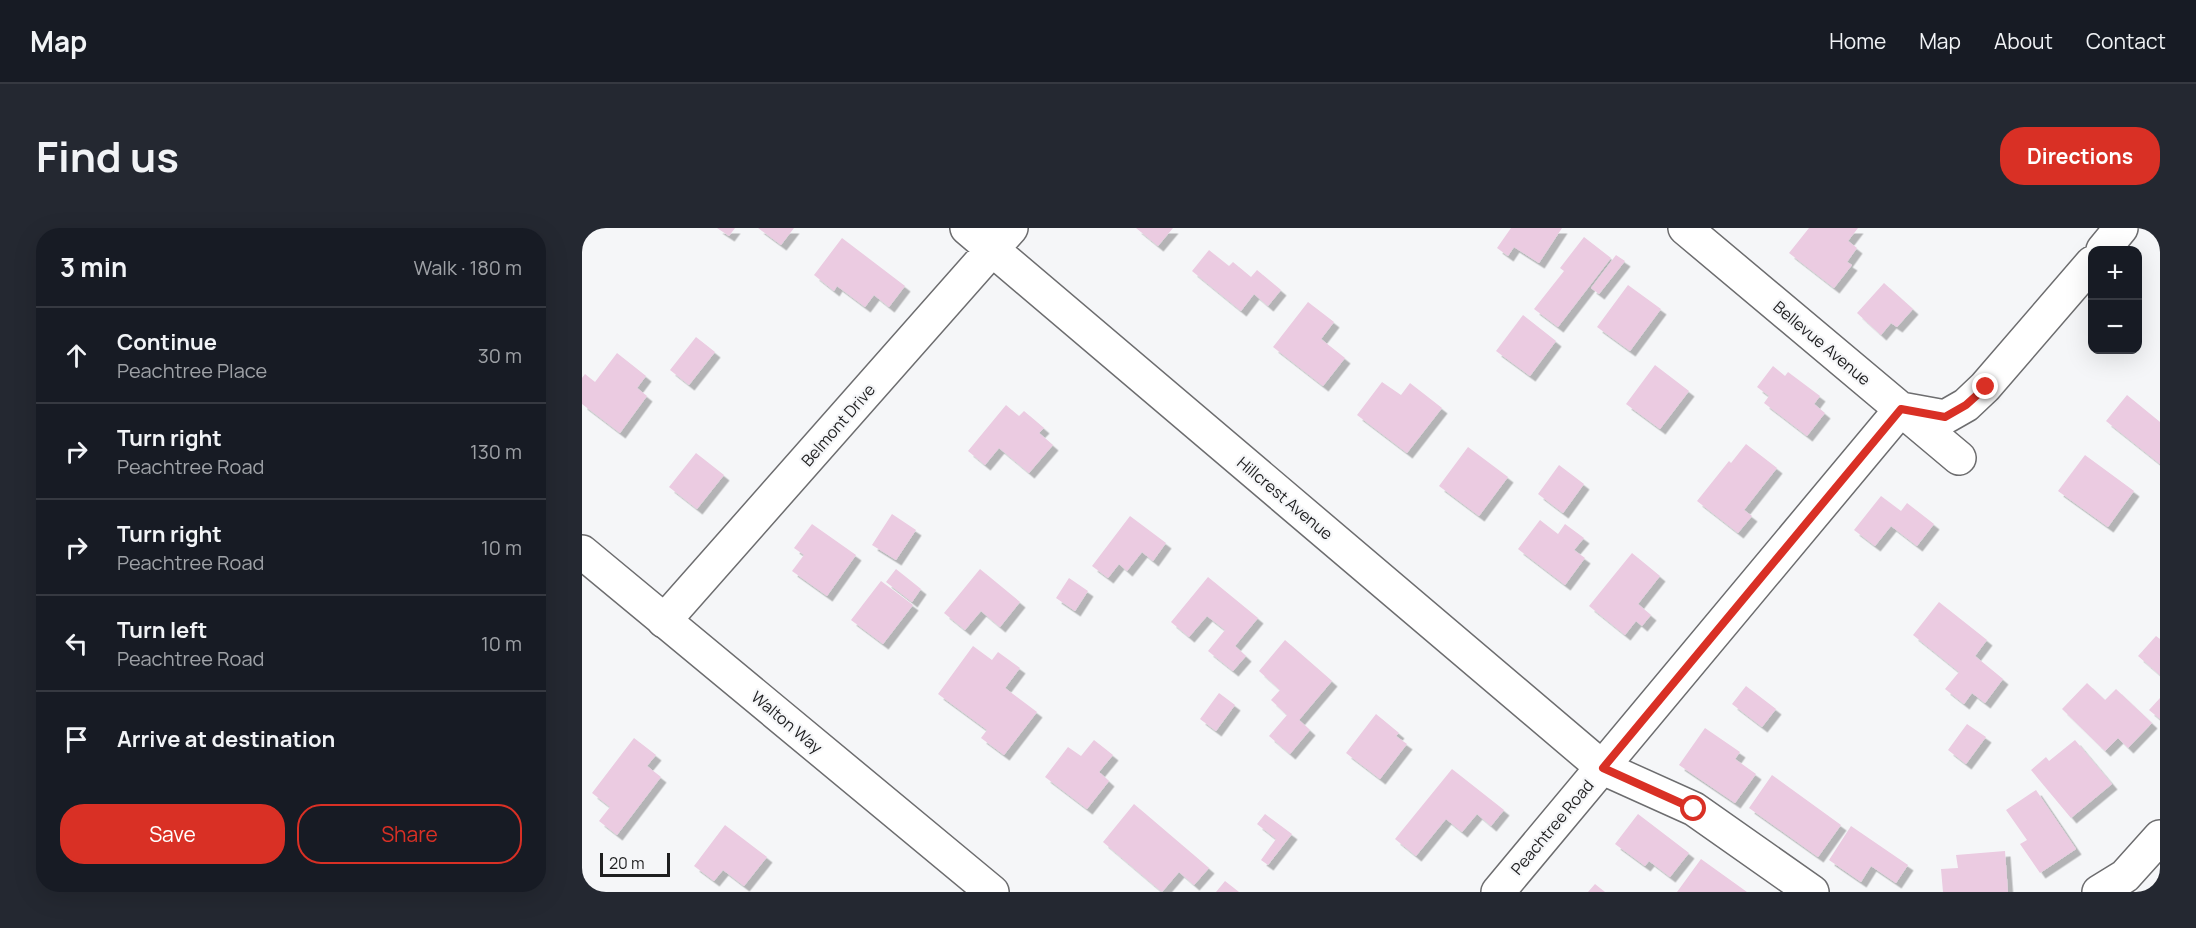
<!DOCTYPE html>
<html lang="en">
<head>
<meta charset="utf-8">
<style>
  body { margin:0; font-family:Manrope,sans-serif; background:#242831; color:#f1f3f6 }
  .controls { position:absolute; right:18px; top:18px; display:grid; overflow:hidden; border-radius:12px; box-shadow:0 6px 24px #0002 }
  .controls button { width:54px; height:54px; display:grid; place-items:center; padding:0; border:0; border-bottom:2px solid #363941; background:#171b24; color:#f1f3f6; font:30px sans-serif }
  .scale { position:absolute; left:18px; bottom:15px; width:70px; box-sizing:border-box; padding-left:6px; border:3px solid #1f1f20; border-top:0; font-size:16px; line-height:21px; white-space:nowrap; color:#1f1f20; -webkit-text-stroke:4px #f5f6f8; paint-order:stroke }
  .stop { position:absolute; width:18px; height:18px; margin:-14px; border:4px solid #d93025; border-radius:50%; background:#fff }
  .stop.end { background:#d93025; border-color:#fff; box-shadow:0 2px 6px #0008 }
  .list { margin:0; padding:0; list-style:none }
  h2 { display:flex; justify-content:space-between; align-items:center; height:78px; margin:0; padding:0 24px; font-size:26px }
  h2 small { font-size:20px; font-weight:400; color:#9ea1a6 }
  .list li { display:grid; grid-template-columns:39px 1fr auto; gap:18px; align-items:center; box-sizing:border-box; height:96px; padding:0 24px; border-top:2px solid #363941 }
  .list b { display:block; font-size:22px; white-space:nowrap }
  .list p { margin:0; font-size:20px; white-space:nowrap; color:#9ea1a6 }
  .list em { font-size:20px; font-style:normal; color:#9ea1a6 }
  .actions { display:flex; gap:12px; padding:18px 24px }
  .actions a { flex:1; padding:14px 0; border:2px solid #d93025; border-radius:24px; text-align:center; font-size:21px; color:#d93025 }
  .actions .main { background:#d93025; color:#fff }
  .icon { flex:none; width:33px; height:33px; fill:none; stroke:currentColor; stroke-width:2; stroke-linecap:round; stroke-linejoin:round }
  .map { position:relative; flex:none; width:1578px; height:664px; overflow:hidden; border-radius:24px }
  header { display:flex; align-items:center; gap:36px; box-sizing:border-box; height:84px; padding:0 30px; background:#171b24; border-bottom:2px solid #363941 }
  header strong { font-size:28px }
  nav { display:flex; gap:33px; margin-inline-start:auto; font-size:21px }
  .intro { display:flex; align-items:center; justify-content:space-between; box-sizing:border-box; height:144px; padding:0 36px }
  h1 { margin:0; font-size:42px }
  .button { padding:15px 27px; border-radius:24px; background:#d93025; color:#fff; font-size:21px; font-weight:700 }
  main { display:flex; gap:36px; padding:0 36px }
  aside { flex:1; background:#171b24; border-radius:24px; box-shadow:0 6px 24px #0002 }
  .map>svg:first-child { display:block }
  .building { fill:#ebcbe1; filter:url(#shadow) }
  .lines { fill:none; stroke-linecap:round; stroke-linejoin:round }
  .minor-casing { stroke:#6d6d6f; stroke-width:36 }
  .major-casing { stroke:#6d6d6f; stroke-width:36 }
  .minor { stroke:#fff; stroke-width:33 }
  .major { stroke:#fff; stroke-width:33 }
  .route { stroke:#d93025; stroke-width:8 }
  .labels { text-anchor:middle; stroke-width:4.5; stroke-linejoin:round; paint-order:stroke }
  .street-label { font-size:16px; fill:#1f1f20; stroke:#f5f6f8 }
</style>
</head>
<body>
<header>
<strong>Map</strong>
<nav><a>Home</a><a>Map</a><a>About</a><a>Contact</a></nav>
</header>
<div class="intro"><h1>Find us</h1><a class="button">Directions</a></div>
<main>
<aside>
<h2>3 min<small>Walk · 180 m</small></h2>
<ul class="list">
<li><svg class="icon" aria-label="ahead" viewBox="0 0 24 24"><path d="M12 20V5M6 11l6-6 6 6"/></svg><div><b>Continue</b><p>Peachtree Place</p></div><em>30 m</em></li>
<li><svg class="icon" aria-label="right" viewBox="0 0 24 24"><path d="M7 20v-9h11M14 6l5 5-5 5"/></svg><div><b>Turn right</b><p>Peachtree Road</p></div><em>130 m</em></li>
<li><svg class="icon" aria-label="right" viewBox="0 0 24 24"><path d="M7 20v-9h11M14 6l5 5-5 5"/></svg><div><b>Turn right</b><p>Peachtree Road</p></div><em>10 m</em></li>
<li><svg class="icon" aria-label="left" viewBox="0 0 24 24"><path d="M17 20v-9H6M10 6l-5 5 5 5"/></svg><div><b>Turn left</b><p>Peachtree Road</p></div><em>10 m</em></li>
<li><svg class="icon" aria-label="arrive" viewBox="0 0 24 24"><path d="M6 21V4h12l-3 4 3 4H6"/></svg><div><b>Arrive at destination</b></div></li>
</ul>
<div class="actions"><a class="main">Save</a><a>Share</a></div>
</aside>
<div class="map">
<svg width="1578" height="664" viewBox="0 0 1578 664">
  <defs>
    <filter id="shadow"><feDropShadow dx="5.5" dy="5.5" stdDeviation="0" flood-color="#0004"/></filter>
  </defs>
  <rect width="100%" height="100%" fill="#f5f6f8"/>
  <path class="building" d="M135 0H153L147 8Z
    M176 0H212L199 17Z
    M554 0H591L576 18Z
    M929 0H980L957 35 932 19 926 28 915 20Z
    M1227 0H1276L1266 13 1275 20 1265 34 1270 37 1252 60 1207 25Z
    M1002 9 1029 30 976 99 952 81 982 43 978 40Z
    M260 10 323 58 307 79 292 67 283 79 255 58 252 63 232 47Z
    M627 22 647 38 651 34 669 49 675 42 699 62 686 78 672 66 659 83 610 43Z
    M1034 27 1043 33 1017 66 1009 60Z
    M1302 55 1331 81 1315 99 1309 95 1299 107 1275 85Z
    M1046 57 1079 81 1048 123 1015 99Z
    M726 74 752 94 739 111 763 130 741 158 691 119Z
    M941 87 974 113 948 148 914 123Z
    M114 109 133 124 107 157 88 142Z
    M35 125 64 148 55 160 65 168 38 205 0 176V150L3 146 13 154Z
    M1073 137 1107 163 1078 201 1044 176Z
    M1191 138 1203 148 1206 144 1238 168 1232 176 1243 185 1225 208 1182 175 1187 168 1175 159Z
    M800 154 819 167 828 155 860 180 825 225 775 187Z
    M1545 167 1578 194V236L1524 193Z
    M424 177 437 188 442 183 462 200 457 205 471 217 447 245 417 220 403 237 386 223Z
    M1164 216 1195 240 1162 282 1170 288 1156 305 1115 273 1147 233 1149 235Z
    M886 219 926 249 897 288 857 258Z
    M114 225 142 247 115 281 87 259Z
    M1503 227 1552 263 1526 299 1476 263Z
    M977 237 1002 256 981 285 956 266Z
    M1299 268 1319 283 1325 275 1352 296 1335 318 1309 298 1293 318 1272 302Z
    M310 286 334 302 314 332 290 317Z
    M548 288 584 315 571 333 560 324 545 343 537 336 526 350 510 338Z
    M958 292 976 306 983 296 1002 310 992 322 1003 330 983 357 936 321Z
    M230 296 274 327 245 368 210 343 222 327 212 320Z
    M1050 325 1078 348 1056 376 1069 387 1060 398 1054 393 1043 407 1007 378Z
    M314 341 339 361 330 374 304 354Z
    M398 341 438 374 418 399 399 383 383 402 362 385Z
    M626 349 676 390 653 418 664 428 651 443 626 423 643 402 625 388 607 409 589 394Z
    M487 350 506 363 493 383 474 370Z
    M299 353 331 377 301 416 269 392Z
    M1357 374 1405 412 1393 428 1421 451 1403 475 1390 465 1382 476 1363 461 1377 444 1331 407Z
    M1574 408 1578 411V447L1556 428Z
    M703 412 750 453 717 492 728 502 708 526 687 508 705 487 689 472 698 462 677 443Z
    M391 418 410 432 416 424 438 440 423 460 455 484 422 527 399 510 405 502 356 466Z
    M1505 455 1523 472 1534 461 1570 495 1546 520 1536 510 1523 523 1480 481Z
    M1164 458 1194 481 1180 499 1150 476Z
    M637 465 653 477 634 503 618 491Z
    M1578 470V491L1567 482Z
    M794 486 817 505 814 508 825 516 798 551 764 525Z
    M1385 496 1404 509 1384 536 1366 522Z
    M1123 500 1158 524 1153 531 1174 546 1153 575 1097 537Z
    M52 510 74 527 65 538 79 549 35 607 17 593 28 579 10 565Z
    M512 512 531 527 517 544 527 553 505 581 463 549 486 519 499 528Z
    M1493 512 1530 556 1489 590 1449 542 1464 529 1467 533Z
    M870 541 922 582 909 598 895 586 880 604 864 591 834 628 813 611Z
    M1190 547 1259 597 1236 629 1167 580Z
    M1454 562 1494 621 1458 645 1438 616 1445 612 1424 582Z
    M552 576 627 640 612 657 597 644 580 664 521 614Z
    M683 586 710 606 686 637 679 632 694 611 675 596Z
    M1056 586 1107 625 1088 649 1067 633 1063 638 1033 616Z
    M143 597 185 629 162 658 141 642 132 653 112 638Z
    M1269 598 1326 637 1314 655 1289 638 1279 654 1247 632Z
    M1423 623 1426 664H1361L1359 641 1376 640 1374 627Z
    M1119 631 1165 664H1095Z
    M643 653 657 664H634Z
    M1013 656 1023 664H1006Z"/>
  <g class="lines">
    <defs>
      <path id="minor" d="M385 0 1021 540 1112 581 1230 664
        M1103 0 1377 230
        M1521 22 1539 0
        M82 393 429 0
        M916 664 1319 181 1363 189 1384 177 1403 159 1510 35
        M1517 664 1543 648 1578 609"/>
      <path id="major" d="M0 324 410 664"/>
    </defs>
    <use href="#minor" class="minor-casing"/>
    <use href="#major" class="major-casing"/>
    <use href="#minor" class="minor"/>
    <use href="#major" class="major"/>
  </g>
  <g class="lines">
    <path class="route" d="M1112 581 1021 540 1319 181 1363 189 1384 177 1404 159"/>
  </g>
  <g class="labels">
    <g class="street-label">
      <text transform="translate(1240 115) rotate(40)" y="6">Bellevue Avenue</text>
      <text transform="translate(256 197) rotate(-49)" y="6">Belmont Drive</text>
      <text transform="translate(703 270) rotate(40)" y="6">Hillcrest Avenue</text>
      <text transform="translate(205 494) rotate(40)" y="6">Walton Way</text>
      <text transform="translate(970 599) rotate(-50)" y="6">Peachtree Road</text>
    </g>
  </g>
</svg>
<div class="controls">
<button>+</button>
<button>−</button>
</div>
<div class="scale">20 m</div>
<div class="stop" style="left:1112px;top:581px"></div>
<div class="stop end" style="left:1404px;top:159px"></div>
</div>
</main>
</body>
</html>
